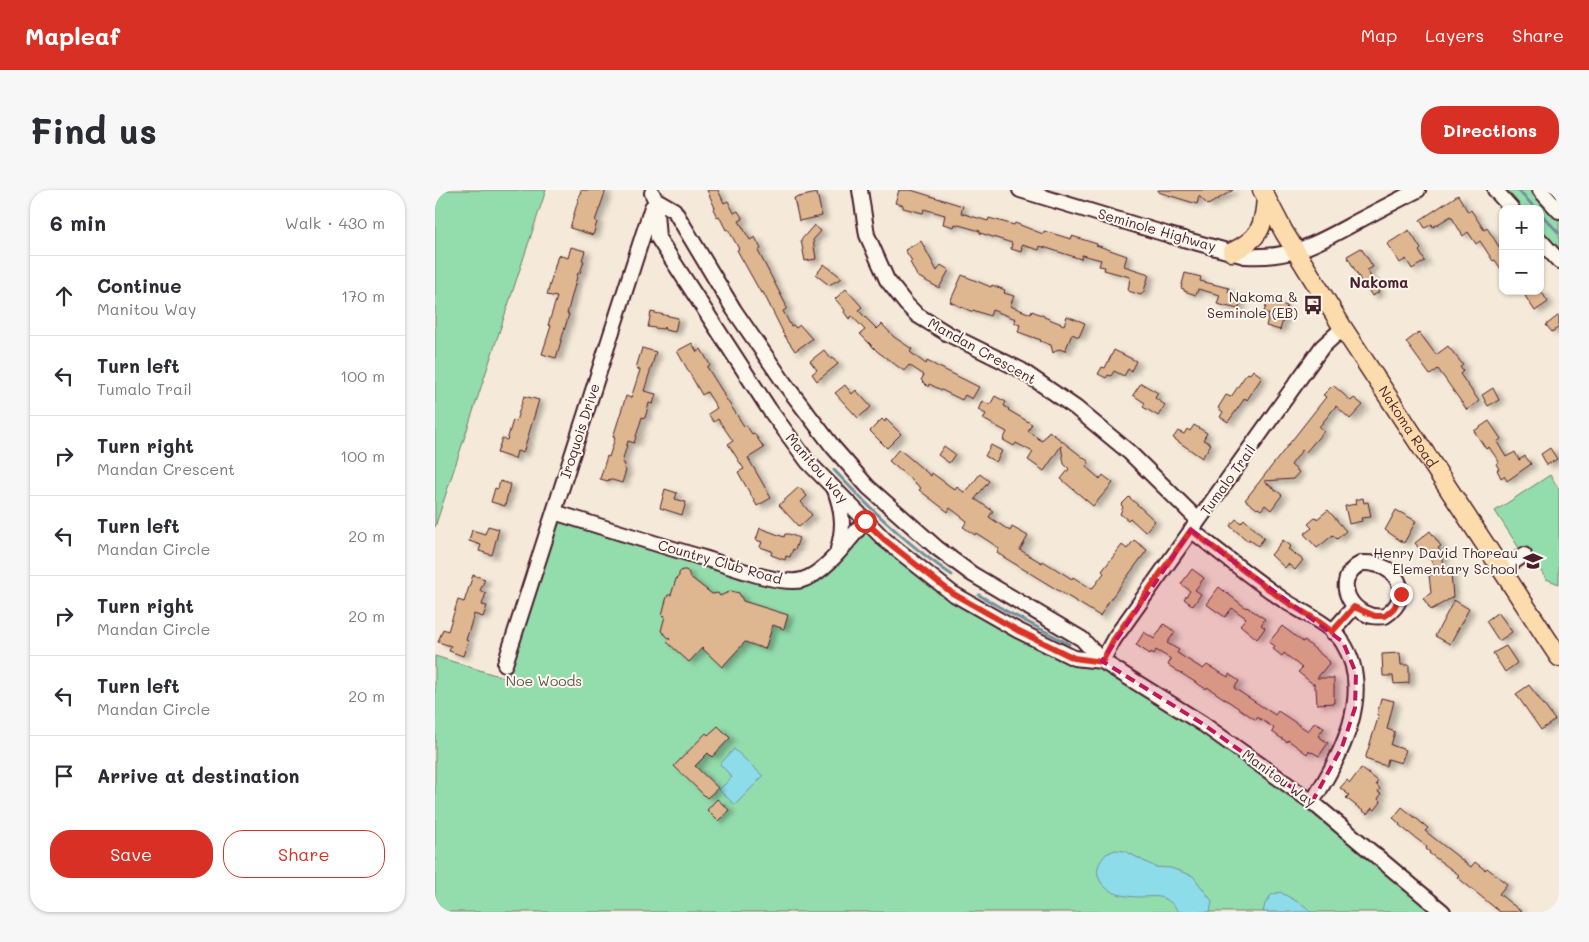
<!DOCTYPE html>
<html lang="en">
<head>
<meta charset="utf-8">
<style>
  body { margin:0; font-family:Mali,sans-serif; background:#f7f7f7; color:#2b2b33 }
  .controls { position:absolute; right:15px; top:15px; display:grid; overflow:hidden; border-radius:10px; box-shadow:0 1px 4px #0004 }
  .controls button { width:45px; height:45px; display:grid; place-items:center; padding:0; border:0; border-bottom:1px solid #e1e1e2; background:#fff; color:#2b2b33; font:25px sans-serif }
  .stop { position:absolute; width:15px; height:15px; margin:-11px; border:4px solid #d93025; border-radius:50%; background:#fff }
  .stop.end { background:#d93025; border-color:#fff; box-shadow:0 1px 5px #0008 }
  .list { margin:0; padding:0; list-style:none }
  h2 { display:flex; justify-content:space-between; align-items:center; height:65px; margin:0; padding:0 20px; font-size:21px }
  h2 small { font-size:16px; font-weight:400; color:#7c7c81 }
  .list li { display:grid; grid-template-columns:32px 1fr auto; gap:15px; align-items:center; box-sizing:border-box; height:80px; padding:0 20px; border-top:1px solid #e1e1e2 }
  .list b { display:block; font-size:19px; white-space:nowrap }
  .list p { margin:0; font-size:16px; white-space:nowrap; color:#7c7c81 }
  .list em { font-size:16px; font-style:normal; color:#7c7c81 }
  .actions { display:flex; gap:10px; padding:15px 20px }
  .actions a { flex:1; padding:11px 0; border:1px solid #d93025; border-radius:20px; text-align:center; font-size:18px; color:#d93025 }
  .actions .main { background:#d93025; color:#fff }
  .icon { flex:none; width:28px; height:28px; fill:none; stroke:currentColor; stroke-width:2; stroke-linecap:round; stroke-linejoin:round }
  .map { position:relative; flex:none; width:1124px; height:722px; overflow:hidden; border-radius:20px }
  header { display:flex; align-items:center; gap:30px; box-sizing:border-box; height:70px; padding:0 25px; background:#d93025; color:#fff }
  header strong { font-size:24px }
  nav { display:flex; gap:28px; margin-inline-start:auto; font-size:18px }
  .intro { display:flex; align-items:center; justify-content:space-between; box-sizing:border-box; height:120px; padding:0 30px }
  h1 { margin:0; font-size:35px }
  .button { padding:12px 22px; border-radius:20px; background:#d93025; color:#fff; font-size:18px; font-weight:700 }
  main { display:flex; gap:30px; padding:0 30px }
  aside { flex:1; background:#fff; border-radius:20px; box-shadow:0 1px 4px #0004 }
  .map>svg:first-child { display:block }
  .green { fill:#93dcac; stroke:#6e7e6c }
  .water { fill:#8ddcea; stroke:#72909e }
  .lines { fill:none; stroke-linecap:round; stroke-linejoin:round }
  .stream { stroke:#72909e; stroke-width:3 }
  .building { fill:#deb68f; stroke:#4a1f2b; filter:url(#shadow) }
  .minor-casing { stroke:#4a1f2b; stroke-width:18 }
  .major-casing { stroke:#4a1f2b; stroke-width:21 }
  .minor { stroke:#fbf7ec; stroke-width:14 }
  .major { stroke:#fcdcac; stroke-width:18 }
  .route { stroke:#d93025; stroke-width:6 }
  .marked { fill:#c2185b; fill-opacity:0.2; stroke:#c2185b; stroke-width:4; stroke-dasharray:10 6; stroke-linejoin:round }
  .labels { text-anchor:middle; stroke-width:4; stroke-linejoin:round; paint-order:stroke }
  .street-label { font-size:14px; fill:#4a1f2b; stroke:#fbf7ec }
  .poi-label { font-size:14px; fill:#4a1f2b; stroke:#fbf7ec; text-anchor:end }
  .park-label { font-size:14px; fill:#605852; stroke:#fbf7ec }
  .neighbourhood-label { font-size:15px; font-weight:bold; fill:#4a1f2b; stroke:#fbf7ec }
</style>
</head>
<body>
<header>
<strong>Mapleaf</strong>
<nav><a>Map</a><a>Layers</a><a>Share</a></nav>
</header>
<div class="intro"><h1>Find us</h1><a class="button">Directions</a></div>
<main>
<aside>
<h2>6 min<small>Walk · 430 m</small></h2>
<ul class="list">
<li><svg class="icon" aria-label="ahead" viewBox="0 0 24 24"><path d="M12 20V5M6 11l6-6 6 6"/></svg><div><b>Continue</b><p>Manitou Way</p></div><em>170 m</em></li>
<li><svg class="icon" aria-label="left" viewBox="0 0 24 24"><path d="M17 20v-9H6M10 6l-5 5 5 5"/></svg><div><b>Turn left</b><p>Tumalo Trail</p></div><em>100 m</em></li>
<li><svg class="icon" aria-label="right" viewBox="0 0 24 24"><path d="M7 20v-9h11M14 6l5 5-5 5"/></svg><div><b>Turn right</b><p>Mandan Crescent</p></div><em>100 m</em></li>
<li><svg class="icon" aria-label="left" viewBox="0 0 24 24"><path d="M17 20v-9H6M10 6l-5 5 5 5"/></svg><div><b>Turn left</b><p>Mandan Circle</p></div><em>20 m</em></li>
<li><svg class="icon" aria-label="right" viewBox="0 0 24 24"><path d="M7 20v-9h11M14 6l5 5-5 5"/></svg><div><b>Turn right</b><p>Mandan Circle</p></div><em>20 m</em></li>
<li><svg class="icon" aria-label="left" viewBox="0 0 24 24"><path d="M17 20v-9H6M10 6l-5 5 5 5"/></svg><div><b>Turn left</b><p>Mandan Circle</p></div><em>20 m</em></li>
<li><svg class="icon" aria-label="arrive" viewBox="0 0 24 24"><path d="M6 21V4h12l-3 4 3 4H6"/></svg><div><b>Arrive at destination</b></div></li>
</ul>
<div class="actions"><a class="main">Save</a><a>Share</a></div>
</aside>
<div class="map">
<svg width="1124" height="722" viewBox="0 0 1124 722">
  <defs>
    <filter id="shadow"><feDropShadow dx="5.5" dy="3" stdDeviation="2.5" flood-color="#0004"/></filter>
  </defs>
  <rect width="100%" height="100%" fill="#f5ead9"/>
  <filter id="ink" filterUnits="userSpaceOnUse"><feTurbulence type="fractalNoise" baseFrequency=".02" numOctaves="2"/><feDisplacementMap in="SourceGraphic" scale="10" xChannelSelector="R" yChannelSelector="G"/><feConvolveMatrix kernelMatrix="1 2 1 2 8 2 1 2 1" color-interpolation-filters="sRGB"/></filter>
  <g filter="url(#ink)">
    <path class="green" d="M0 0H111L0 337Z
      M1070 0H1100L1124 27V61L1105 40V19H1087Z
      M1115 285 1124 299V394L1111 389 1104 378 1099 381 1060 321Z
      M430 331 450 350 582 440 667 471 768 534 1008 722H0V466L73 489 124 332 187 352 208 350 366 391Z"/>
    <path class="water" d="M299 559 328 586 300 615 284 600 297 587 285 574Z
      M680 660 690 661 720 677 736 678 758 686 777 711 775 722H744C740 717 736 711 730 709 723 705 715 707 707 707 693 707 674 705 666 692 659 681 664 672 671 664Z
      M845 702 870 716 876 722H828L830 714 836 705Z"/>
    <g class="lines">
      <path class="stream" d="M1083 0 1101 19
        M1105 23 1124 43
        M399 280C435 319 473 355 517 385
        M544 405 573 422 634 454"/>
    </g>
    <path class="building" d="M146 0H171L160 31 162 32 158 45 135 38Z
      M272 0H283L289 13 293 11 299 23 303 21 308 29 304 31 315 50 320 47 326 59 323 61 351 115V119L348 121 356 136 358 135 361 138 365 135 377 149 360 161 347 142H348L328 102 326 103 302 60 304 59 293 39 291 40 284 26 282 27 278 19 280 18Z
      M464 0H476L528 16 526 23 553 31 554 28 579 35 580 33 608 44 609 41 636 49 637 46 662 54 661 55 692 66 689 76 714 84 709 101 706 105 693 101 695 87 669 80 670 77 664 76 666 70 647 65 646 69 605 56 604 60 587 55 586 62 576 59 577 53 545 43V41L520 34 519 37 508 34 510 25 489 19 488 23 468 18V15L460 13Z
      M723 0H798L773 15 764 6 762 14 723 2Z
      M382 3 387 26 364 31 359 8Z
      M1023 5 1033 22 1036 20 1049 40 1052 38 1068 63V82L1060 70 1058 71 1045 51 1041 54 1033 42 1028 46 1016 26 998 37 997 34 990 38 985 30Z
      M379 35 386 41 378 50 381 69 370 71 366 50Z
      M974 40 986 59 984 61 990 71 977 79 971 69 965 73 952 54Z
      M486 51 502 81 506 75 514 80 504 98 482 86 475 72 477 71 470 60Z
      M136 57 150 61 147 70 149 71 145 83H143L132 124H134L121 168 107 164 116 136 113 135 122 107 112 105 123 65 133 68Z
      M926 58 938 77 932 80 944 102 937 106 933 99 931 100 912 66Z
      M389 74 407 88 394 95 381 85Z
      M750 83 766 87 765 91 794 98 793 102 804 105 803 110 806 111 803 119 782 114 785 105 763 99 761 105 749 101V99L746 98Z
      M527 85 556 97 557 95 570 100 569 103 579 106 575 116 596 124 597 121 609 126V127L629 135 632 126 650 133 644 147 637 144 630 161 624 159 618 163 616 155 605 151 606 150 583 142 585 135 579 133 581 129 557 120 555 126 538 120V122L515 112Z
      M411 99 427 117 423 120 442 139 447 134 459 147 477 159 475 162 491 174 492 171 544 197 537 209 530 205 527 210 494 194 493 197 486 190 489 185 474 175 469 181 443 162 425 144 430 140 417 126 414 129 409 122 410 120 400 109Z
      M1097 101H1106L1113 112 1100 121 1090 106Z
      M833 110 852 116 845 140 831 136 834 124 829 122Z
      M216 122 243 128 240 142 230 140 229 137 228 139 213 137Z
      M1124 125V137L1117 142 1111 135Z
      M984 142 1001 165 1013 156 1028 175 1025 177 1028 181 1025 184 1044 211 1032 220 1003 179 995 185 971 152Z
      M257 153 262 162 266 159 275 175 272 177 289 204H288L309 236 311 235 317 244 319 243 329 258 313 268 336 308 322 316 303 282 309 279 293 254 298 251 283 229 279 232 273 224 282 218 272 202 267 205 242 161Z
      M207 158 221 162 209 201 221 204 218 214 214 213 210 228 207 227 199 253 193 251 187 273 190 274 189 279 191 280 187 293 174 289 173 291 165 289 172 266 174 267 180 248 178 247 191 206 196 208 205 180 201 178Z
      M389 160 396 169 398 168 403 174 382 191 377 184 382 180 375 171Z
      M679 160 701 171 696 181 693 179 689 186 679 181 676 186 673 185 671 188 663 184 667 177 670 178Z
      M818 180 827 187 812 210 810 208 793 232 785 227 788 222 783 218 791 205 796 207 810 186 813 183 815 184Z
      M706 193 723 203 720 208 730 215 723 226 708 217 710 213 698 205Z
      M410 195 417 204 421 200 436 217 423 228 400 203Z
      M898 195 916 211 919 208 928 215 915 229 901 216 884 237 889 241 870 263 867 260 856 275 864 282 858 289 829 291 847 305 836 320 830 315 826 320 823 318 822 319 810 310 891 207 888 205Z
      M1058 198 1064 210 1053 216 1047 205Z
      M89 206 104 210 88 263 82 261 80 269 62 263 67 248 72 250 78 230 81 231Z
      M560 206 571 212 569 216 574 219 573 220 597 234 593 241 607 251 614 241 654 272 651 277 665 289 668 285 678 293 658 316 626 289 634 279 629 274 626 256 609 281 593 270 598 262 581 253 579 256 568 250 572 242 548 229 551 224 543 220 547 211 555 215Z
      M447 229 450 232 451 229 466 244 452 258 435 241Z
      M1054 231 1066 249 1062 252 1071 267 1080 262 1084 270 1090 266 1096 274 1072 291 1069 286 1066 288 1062 280 1064 279 1061 274 1064 272 1054 257 1051 259 1039 241Z
      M759 235 772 243 768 250 776 254 767 268 738 248 743 241 749 244 752 239 755 241Z
      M556 255 567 261 561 272 550 266Z
      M509 256 520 264 514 273 503 265Z
      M1115 258 1122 269 1112 275 1106 264Z
      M464 259 496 286 497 283 520 300 522 297 530 303 545 284 554 291 540 309 558 321 554 327 575 341 577 337 593 346 585 360 607 373 608 371 637 389 638 387 657 399 669 383 667 381 687 355 692 359 699 350 712 360 674 411 665 426 562 363 564 358 541 343 540 345 528 337 532 331 515 318 513 322 484 300 486 298 454 271Z
      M65 291 75 294 70 316 56 312 60 298 63 299Z
      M364 297 372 306 366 312 377 325 364 337 344 315Z
      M230 299 242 303 240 309 251 312 247 325 225 318Z
      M694 307 720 331 710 342 695 328 693 330 685 324 688 317 686 315Z
      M928 308 929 313 933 312 936 327 926 328 927 331 914 334 910 316 921 314 920 310Z
      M893 320 911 341 902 349 898 345 882 358 869 344 877 338 873 334 881 327 882 329Z
      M961 320 981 331 969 353 950 340Z
      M801 329 806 333 809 329 829 348 823 356 814 349 813 351 795 336Z
      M53 336 64 339 57 365 44 361 46 355 34 351 37 340 50 344Z
      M325 338 349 347 350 344H354L364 348 360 360 358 359 355 367 351 366 350 370 336 365 337 361 325 357 327 352 321 350Z
      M995 341 1006 356 1003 358 1010 367 1007 369 1008 384 1016 383 1018 407 996 420 988 408 996 403 994 385 1006 384 989 361 987 363 980 353Z
      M848 350 856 356 853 359 868 370 860 380 853 374 850 378 836 365Z
      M757 379 769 388 760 400 766 404 758 416 749 409 755 401 746 394Z
      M247 380H251L254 383V386L277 404 283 403 285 406 296 401 304 403 308 411 353 425 349 439 338 435 330 459 310 452 287 477 267 458 254 472 232 452 235 449 226 441 230 426 227 425 231 410 233 405H236L241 389 244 386V383Z
      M38 385 50 389 45 401 51 403 47 415 52 416 48 427 39 424 31 450 33 451 28 466 14 461 16 456 3 452 8 439 13 441 23 410 29 412Z
      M784 397 811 418 812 417 830 429 826 435 830 438 822 449 805 435 811 428 797 418 790 427 771 414Z
      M1019 410 1034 419 1015 454 1000 446Z
      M1063 422 1077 442 1064 451 1051 431Z
      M729 434 740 442 732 453 744 460 742 463 768 479 772 475 793 487 794 484 804 491 799 498 840 525 843 521 873 541 880 532 889 538 883 546 893 553 884 566 877 562 876 563 874 561 872 564 853 550 852 552 837 542 839 538 822 527 821 530 772 497 771 499 733 475 736 469 721 460 719 464 716 462 715 464 701 455 709 442 719 449Z
      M847 436 868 452 869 450 895 472 882 488H899V513L882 514 881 498H879V493L878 494 863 482 867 478 849 463 847 466 838 459 840 456 834 452Z
      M1071 456 1082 473 1070 482 1058 463Z
      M965 463 966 475H974V493L959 494 958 486H948L947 464Z
      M1094 495 1120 530 1106 540 1081 504Z
      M946 508 959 511 952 539 960 542 956 555 971 560 966 573 953 569 951 576 930 569 944 525H942Z
      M283 536 295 548 277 567 273 563 260 576 283 598 272 608 239 576 271 543 273 545Z
      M926 578 943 591 941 594 945 599 943 602 946 604 943 609 946 612 940 620 937 618 932 624 911 608 914 605 905 598 912 590 915 593Z
      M282 609 294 620 283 631 272 620Z
      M967 617 993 638 990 641 1036 677 1040 672 1050 680 1052 678 1072 694 1064 704 1087 722H1065L1022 687 1024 685 994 663 995 662 991 659 992 657 964 635 965 634 958 628Z"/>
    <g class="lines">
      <defs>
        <path id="minor" d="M425 0 432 45 452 90 471 114 482 125 513 144 586 180 641 218 694 262 763 330
          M585 0 734 45 810 66C859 69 884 52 925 30 944 20 963 10 983 0
          M1060 0 1077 19
          M1105 0 1124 21
          M217 3 220 9 223 48 334 219 373 272 450 350 517 403 582 440 639 468 667 471
          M220 9 239 20 299 120 350 194 398 257 433 297 502 358 537 384 647 449 667 471 768 534 877 612 1008 722
          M1105 50 1124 71
          M401 303C408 323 409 338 403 359
          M119 322C170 338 221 354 272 369 294 376 346 396 367 390 390 384 414 349 430 331
          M756 340C787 364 818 389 850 411 867 422 898 436 908 453 940 504 905 568 877 612
          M927 373C960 371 982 405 950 426 918 432 893 389 927 373Z
          M1066 380 1089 365
          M897 442 919 417
          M667 471 679 449 887 157 908 138
          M70 474 217 17"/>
        <g id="major">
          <path id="s1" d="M827 0 849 42 908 138 1124 467"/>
          <path d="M797 62C824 49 829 38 831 8"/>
        </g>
      </defs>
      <use href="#minor" class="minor-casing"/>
      <use href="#major" class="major-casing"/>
      <use href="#minor" class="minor"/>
      <use href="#major" class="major"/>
    </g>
  </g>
  <g class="lines" filter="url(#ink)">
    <path class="route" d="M430 331 450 350 517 403 582 440 639 468 667 472 679 449 756 340C787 364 817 388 849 410 865 421 883 429 897 442L919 417 940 426H950L959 418 966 404"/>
  </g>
  <path class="marked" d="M756 340 908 452 921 483 920 518 907 557 877 612 768 534 667 471Z"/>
  <defs>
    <symbol id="bus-bare" viewBox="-9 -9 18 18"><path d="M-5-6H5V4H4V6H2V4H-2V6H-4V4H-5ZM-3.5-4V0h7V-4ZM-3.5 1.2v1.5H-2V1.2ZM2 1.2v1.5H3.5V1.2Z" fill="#4a1f2b" stroke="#fbf7ec" stroke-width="2.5" paint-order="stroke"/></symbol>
    <symbol id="school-bare" viewBox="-9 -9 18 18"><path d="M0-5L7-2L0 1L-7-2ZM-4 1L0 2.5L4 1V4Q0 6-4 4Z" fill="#4a1f2b" stroke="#fbf7ec" stroke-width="2.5" paint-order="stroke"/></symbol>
  </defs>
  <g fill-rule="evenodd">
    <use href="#bus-bare" x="864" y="101" width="28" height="28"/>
    <use href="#school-bare" x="1084" y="357" width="28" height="28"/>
  </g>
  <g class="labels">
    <g class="street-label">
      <text transform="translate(722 40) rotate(16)" y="5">Seminole Highway</text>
      <text transform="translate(547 161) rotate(29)" y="5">Mandan Crescent</text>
      <text dy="5" stroke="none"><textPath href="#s1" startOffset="278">Nakoma Road</textPath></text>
      <text transform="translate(145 241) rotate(-72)" y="5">Iroquois Drive</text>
      <text transform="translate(382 278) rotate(49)" y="5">Manitou Way</text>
      <text transform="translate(793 290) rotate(-54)" y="5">Tumalo Trail</text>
      <text transform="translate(285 372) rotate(16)" y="5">Country Club Road</text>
      <text transform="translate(844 588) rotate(36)" y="5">Manitou Way</text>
    </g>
    <g class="poi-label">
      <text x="863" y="112">Nakoma &amp;<tspan x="863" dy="16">Seminole (EB)</tspan></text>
      <text x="1083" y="368">Henry David Thoreau<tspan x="1083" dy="16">Elementary School</tspan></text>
    </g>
    <g class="park-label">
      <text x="109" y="496">Noe Woods</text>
    </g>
    <g class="neighbourhood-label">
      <text x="944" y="98">Nakoma</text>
    </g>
  </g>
</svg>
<div class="controls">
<button>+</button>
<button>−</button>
</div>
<div class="stop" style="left:430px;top:331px"></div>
<div class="stop end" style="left:966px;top:404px"></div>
</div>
</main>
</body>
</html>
